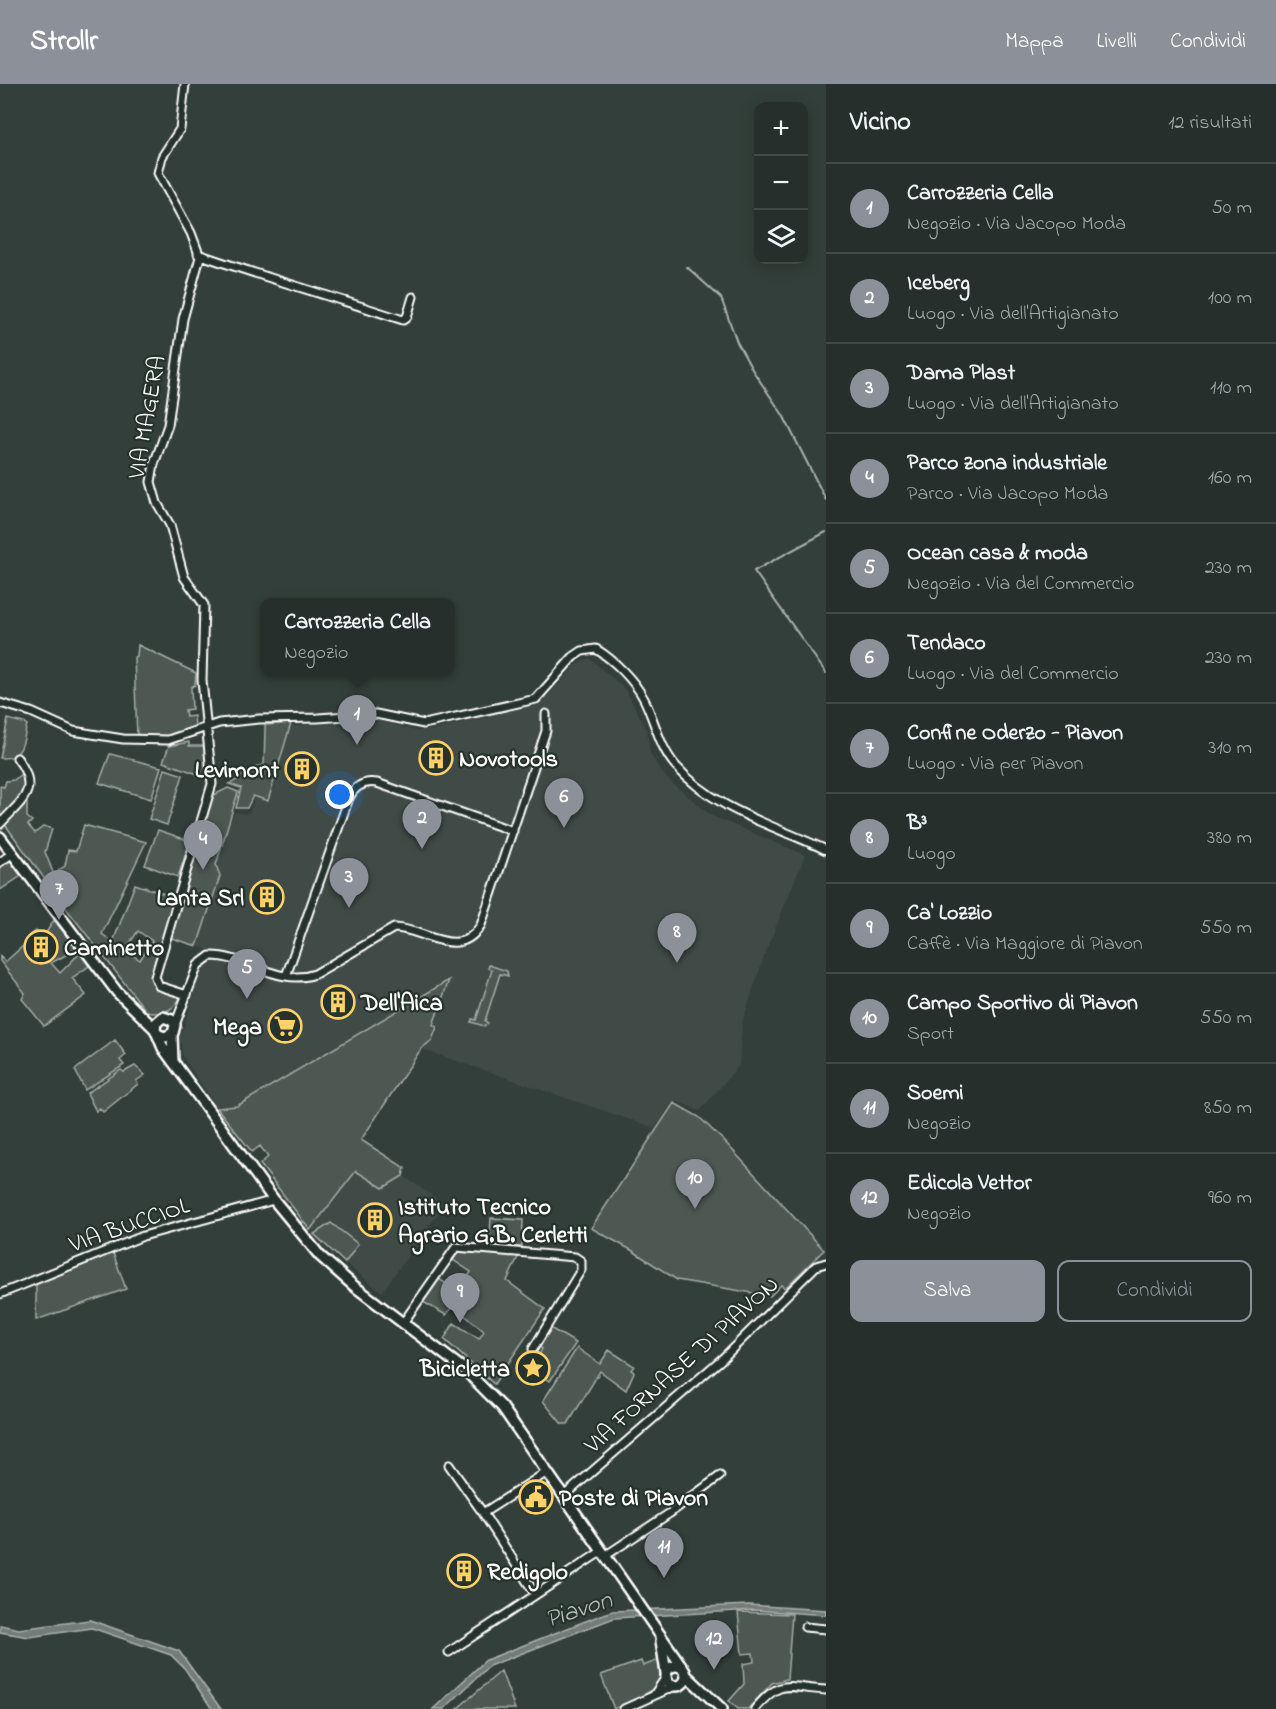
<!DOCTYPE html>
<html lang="it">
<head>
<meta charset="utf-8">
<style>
  body { margin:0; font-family:"Indie Flower",sans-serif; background:#323b38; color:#f1f3f6 }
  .controls { position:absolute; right:18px; top:18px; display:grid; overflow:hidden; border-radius:12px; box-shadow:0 3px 15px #0003 }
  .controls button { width:54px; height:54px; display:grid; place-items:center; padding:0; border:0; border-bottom:2px solid #424a48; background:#262f2c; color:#f1f3f6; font:30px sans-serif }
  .you { position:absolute; left:340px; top:711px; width:21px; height:21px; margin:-15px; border:4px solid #fff; border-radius:50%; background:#1a73e8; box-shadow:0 0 0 9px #1a73e833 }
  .badge { display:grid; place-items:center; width:39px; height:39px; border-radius:50%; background:#8c9099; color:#fff; font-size:20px; font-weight:700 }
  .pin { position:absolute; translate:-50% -50px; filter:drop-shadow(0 2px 3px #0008) }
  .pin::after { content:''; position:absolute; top:32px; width:21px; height:18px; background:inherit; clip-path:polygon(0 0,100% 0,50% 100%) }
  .popup { position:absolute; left:260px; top:514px; width:195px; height:78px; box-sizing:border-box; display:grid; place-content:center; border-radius:12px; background:#262f2c; filter:drop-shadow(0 2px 4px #0005); font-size:20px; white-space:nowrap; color:#a4a9a9 }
  .popup b { font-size:22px; color:#f1f3f6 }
  .popup::after { content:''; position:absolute; left:50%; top:100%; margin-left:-12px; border:12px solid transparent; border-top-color:#262f2c }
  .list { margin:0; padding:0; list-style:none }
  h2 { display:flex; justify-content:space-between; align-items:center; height:78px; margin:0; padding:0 24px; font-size:26px }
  h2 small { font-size:20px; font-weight:400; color:#a4a9a9 }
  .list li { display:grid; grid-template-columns:39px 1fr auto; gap:18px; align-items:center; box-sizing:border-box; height:90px; padding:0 24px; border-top:2px solid #424a48 }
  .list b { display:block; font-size:22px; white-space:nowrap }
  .list p { margin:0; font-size:20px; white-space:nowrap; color:#a4a9a9 }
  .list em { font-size:20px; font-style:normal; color:#a4a9a9 }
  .actions { display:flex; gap:12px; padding:18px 24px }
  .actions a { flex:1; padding:14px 0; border:2px solid #8c9099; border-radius:12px; text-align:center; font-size:21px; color:#8c9099 }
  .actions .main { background:#8c9099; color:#fff }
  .icon { flex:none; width:33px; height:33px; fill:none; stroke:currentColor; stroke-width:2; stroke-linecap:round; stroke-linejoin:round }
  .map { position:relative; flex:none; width:826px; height:1625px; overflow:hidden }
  header { display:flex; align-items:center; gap:36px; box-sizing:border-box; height:84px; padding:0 30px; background:#8c9099; color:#fff }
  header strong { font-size:28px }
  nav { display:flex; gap:33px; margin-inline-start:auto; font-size:21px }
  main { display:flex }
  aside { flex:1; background:#262f2c }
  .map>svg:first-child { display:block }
  .built { fill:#404c47 }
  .green { fill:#4d5853; stroke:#a6aca9; stroke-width:1.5; fill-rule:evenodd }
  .water { fill:#737b78; stroke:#abb0ae; stroke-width:1.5 }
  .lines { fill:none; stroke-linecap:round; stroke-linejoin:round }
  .stream { stroke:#abb0ae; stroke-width:2 }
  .street-casing { stroke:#fff; stroke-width:11 }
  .secondary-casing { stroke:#fff; stroke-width:14 }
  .street { stroke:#26332d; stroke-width:7 }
  .secondary { stroke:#26332d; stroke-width:9 }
  .labels { text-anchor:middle; stroke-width:4.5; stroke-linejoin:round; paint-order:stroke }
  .street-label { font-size:24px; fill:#fff; stroke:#26332d }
  .poi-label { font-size:24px; font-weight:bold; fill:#fff; stroke:#26332d; text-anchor:start }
  .water-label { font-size:26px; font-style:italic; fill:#b9bdbc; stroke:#26332d }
</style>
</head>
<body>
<header>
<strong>Strollr</strong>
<nav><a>Mappa</a><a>Livelli</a><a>Condividi</a></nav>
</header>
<main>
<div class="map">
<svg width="826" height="1625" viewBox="0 0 826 1625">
  <rect width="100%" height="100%" fill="#333f3a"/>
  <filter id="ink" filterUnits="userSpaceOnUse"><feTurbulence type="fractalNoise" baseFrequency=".0167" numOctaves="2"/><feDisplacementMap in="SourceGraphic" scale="12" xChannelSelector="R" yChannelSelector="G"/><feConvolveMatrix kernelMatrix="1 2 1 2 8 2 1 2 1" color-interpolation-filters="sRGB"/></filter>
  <g filter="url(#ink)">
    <path class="built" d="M589 574 625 605 647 646 650 670 666 694 712 732 805 771 764 872 742 939 739 981 700 1027 674 1016 655 1044 421 965 393 943 224 1034 183 973 180 954 208 866 197 862 220 792 216 781 234 728 244 730 250 728 254 714 269 718 291 642 381 637 417 647 434 646 527 622 547 613 576 581Z
      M356 1087 383 1104 403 1092 445 1120 382 1208 345 1179 358 1160 331 1140 314 1150 310 1146Z"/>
    <path class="green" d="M138 561 196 589 195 601 191 603 192 625 185 626 186 633 194 632 195 642 169 653H137L134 573 137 572Z
      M8 635 27 640C23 659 23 675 0 674Z
      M291 639 268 717 253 712 247 724H236L241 704 229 700C242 695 247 685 262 681V686H264L265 641Z
      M189 658V662H210L212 695 163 678 169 662Z
      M110 670 161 683 151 715 99 699Z
      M165 685 183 691 167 741 149 735Z
      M21 690 28 697 26 710 3 737 0 734V702L4 703 6 697 14 696Z
      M228 704 238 708 216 781 220 792 197 862 168 853 156 898 183 909C175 925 165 932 147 928L51 805 59 786 65 782 68 766 76 767 84 741 146 758 102 850 113 858 135 800 179 815 210 713ZM138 847 152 857 140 876 125 866Z
      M27 719V733L32 737 28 741 35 749 44 742 52 745 45 768 54 791 49 801 4 739Z
      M158 746 190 757 178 793 145 781Z
      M9 775 21 792 0 806V782Z
      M54 836 77 865 51 879 60 889 80 869 89 882 72 894 86 911 44 942 22 915 25 909 0 877V872L5 878 32 854 30 851 36 847 40 851 46 849Z
      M489 881 507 887 508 892 500 890 485 937 488 939 484 942 471 938 472 935 476 936 492 886 488 884Z
      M449 896 433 941 437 943 432 956 421 965 361 1056 405 1084 403 1092 383 1104 356 1087 310 1146 260 1080 268 1073 260 1062 252 1068 217 1024 237 1022Z
      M115 956 126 971 120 976 124 981 85 1006 75 986Z
      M135 982 145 991 136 997 138 1000 103 1028 100 1024 96 1027 87 1009 121 986 124 988Z
      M674 1019 699 1033 725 1058 824 1166 785 1204 781 1201 770 1212 677 1196 633 1167 591 1144Z
      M491 1134 523 1136 522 1163 489 1161Z
      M331 1139 358 1160 345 1179 314 1150Z
      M112 1166 126 1205 36 1236V1197Z
      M458 1168 519 1171 507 1197 545 1225 494 1300 444 1255 454 1239 479 1255 484 1247 453 1222 446 1231 423 1218 439 1195 456 1206 461 1204 471 1188 453 1176Z
      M550 1244 576 1259 550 1297 520 1280 527 1269 537 1275 542 1265 540 1263Z
      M577 1264 600 1280 609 1266 634 1282 631 1286 634 1288 626 1306 600 1287 568 1340H562L543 1317Z
      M738 1528 792 1530 787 1595 772 1599 748 1625H738L729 1617 744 1600 743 1580 754 1578 753 1569 742 1570Z
      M664 1574C662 1610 642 1612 614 1625L601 1591 641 1577 643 1582Z
      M501 1587 515 1625H457Z"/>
    <path class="water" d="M749 1521 826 1526V1531L754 1526 614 1534 489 1582 444 1625H433L486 1576 601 1531 613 1527Z
      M90 1536 179 1567 221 1625H212L185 1585 171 1571 92 1544 29 1553 0 1548V1541L19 1545Z"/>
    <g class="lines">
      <path class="stream" d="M687 183 721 214 737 258 753 287 783 331 826 416
        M826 448 754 487 826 589"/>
      <defs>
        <path id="street" d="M185 0 180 45 162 73 158 89 191 149 200 173 183 235 168 341 154 380 151 398 157 419 170 441 184 493 204 521 202 596 212 700 155 893 159 902 187 911
          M198 170C266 194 334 213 403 236L407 233 413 213
          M0 619 31 628 73 647 123 655 168 656 219 639 259 635 318 634 376 630 424 640 536 615 573 573 582 567 596 565C614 576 634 596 644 615 655 637 659 662 675 681 714 726 774 741 826 766
          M0 740C22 716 41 706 17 674
          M0 778 13 769
          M286 892 349 714C355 702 364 697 377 699L513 747
          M175 941 198 881 210 872C245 871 279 903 315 890L394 844C424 844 458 878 481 841L546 647V630
          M0 1210 143 1152 274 1116
          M403 1239 456 1163 575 1173 581 1177V1186L533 1265
          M449 1381 483 1429
          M564 1412 723 1274 816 1182 826 1179
          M605 1472 670 1429 720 1392
          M535 1510 483 1429 547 1388
          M805 1543 826 1545
          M449 1568 602 1467
          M654 1611 666 1593
          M624 1625 675 1602
          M755 1625C781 1593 788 1604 826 1606"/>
        <path id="secondary" d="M0 753 117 908 155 945
          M159 951 165 953 173 949 175 941 172 936 163 933 156 939 155 945 163 964 274 1116 320 1172 354 1202 465 1286 502 1323 683 1584
          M172 951 173 978
          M661 1557 666 1589
          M666 1592a10 10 0 1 1 20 0a10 10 0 1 1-20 0Z
          M686 1591 722 1625"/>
      </defs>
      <use href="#street" class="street-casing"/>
      <use href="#secondary" class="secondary-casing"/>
      <use href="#street" class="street"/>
      <use href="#secondary" class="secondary"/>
    </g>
  </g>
  <defs>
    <symbol id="building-ring" viewBox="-11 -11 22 22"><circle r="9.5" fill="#26332d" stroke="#ffd166" stroke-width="1.5"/><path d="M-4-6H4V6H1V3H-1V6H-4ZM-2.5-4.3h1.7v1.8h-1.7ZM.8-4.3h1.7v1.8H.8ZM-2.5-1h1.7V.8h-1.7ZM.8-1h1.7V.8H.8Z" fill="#ffd166"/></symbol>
    <symbol id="supermarket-ring" viewBox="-11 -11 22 22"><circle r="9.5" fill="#26332d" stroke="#ffd166" stroke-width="1.5"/><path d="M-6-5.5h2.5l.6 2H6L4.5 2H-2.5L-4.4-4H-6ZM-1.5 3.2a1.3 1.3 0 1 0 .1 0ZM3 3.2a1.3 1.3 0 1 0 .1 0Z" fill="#ffd166"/></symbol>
    <symbol id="sight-ring" viewBox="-11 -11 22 22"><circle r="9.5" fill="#26332d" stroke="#ffd166" stroke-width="1.5"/><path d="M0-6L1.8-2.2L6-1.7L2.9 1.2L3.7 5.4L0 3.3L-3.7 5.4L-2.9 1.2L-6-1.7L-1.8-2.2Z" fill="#ffd166"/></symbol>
    <symbol id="civic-ring" viewBox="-11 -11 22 22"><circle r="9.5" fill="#26332d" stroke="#ffd166" stroke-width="1.5"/><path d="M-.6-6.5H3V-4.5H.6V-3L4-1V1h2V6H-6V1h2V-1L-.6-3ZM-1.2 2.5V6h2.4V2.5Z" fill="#ffd166"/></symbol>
  </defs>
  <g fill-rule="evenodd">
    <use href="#building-ring" x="417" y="655" width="38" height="38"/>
    <use href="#building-ring" x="283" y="666" width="38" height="38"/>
    <use href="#building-ring" x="248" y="794" width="38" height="38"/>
    <use href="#building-ring" x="22" y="844" width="38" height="38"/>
    <use href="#building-ring" x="319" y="899" width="38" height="38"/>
    <use href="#supermarket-ring" x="266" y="923" width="38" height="38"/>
    <use href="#building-ring" x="356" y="1117" width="38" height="38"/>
    <use href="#sight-ring" x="514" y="1265" width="38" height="38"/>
    <use href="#civic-ring" x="517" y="1394" width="38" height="38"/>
    <use href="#building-ring" x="445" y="1468" width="38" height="38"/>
  </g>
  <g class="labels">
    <g class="street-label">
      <text transform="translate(146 333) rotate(-80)" y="8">VIA MAGERA</text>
      <text transform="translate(129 1140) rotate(-19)" y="8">VIA BUCCIOL</text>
      <text transform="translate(681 1280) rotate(-42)" y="8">VIA FORNASE DI PIAVON</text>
    </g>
    <g class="poi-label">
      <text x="459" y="682">Novotools</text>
      <text x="279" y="693" text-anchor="end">Levimont</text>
      <text x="244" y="821" text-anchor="end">Lanta Srl</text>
      <text x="64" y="871">Caminetto</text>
      <text x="361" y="926">Dell'Aica</text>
      <text x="262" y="950" text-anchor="end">Mega</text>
      <text x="398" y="1130">Istituto Tecnico<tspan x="398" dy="28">Agrario G.B. Cerletti</tspan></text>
      <text x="510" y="1292" text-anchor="end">Bicicletta</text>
      <text x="559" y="1421">Poste di Piavon</text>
      <text x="487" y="1495">Redigolo</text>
    </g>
    <g class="water-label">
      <text transform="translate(578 1524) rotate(-18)" y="9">Piavon</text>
    </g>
  </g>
</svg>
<div class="controls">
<button>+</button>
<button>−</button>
<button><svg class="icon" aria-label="layers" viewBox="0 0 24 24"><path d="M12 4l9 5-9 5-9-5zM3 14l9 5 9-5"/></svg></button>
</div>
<div class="you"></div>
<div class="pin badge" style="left:357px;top:661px">1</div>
<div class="popup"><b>Carrozzeria Cella</b>Negozio</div>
<div class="pin badge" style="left:422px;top:765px">2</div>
<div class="pin badge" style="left:349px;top:824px">3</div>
<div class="pin badge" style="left:203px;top:786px">4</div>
<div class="pin badge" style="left:247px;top:915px">5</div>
<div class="pin badge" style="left:564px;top:744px">6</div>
<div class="pin badge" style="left:59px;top:836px">7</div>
<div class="pin badge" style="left:677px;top:879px">8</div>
<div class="pin badge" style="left:460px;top:1239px">9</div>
<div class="pin badge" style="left:695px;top:1125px">10</div>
<div class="pin badge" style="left:664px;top:1494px">11</div>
<div class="pin badge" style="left:714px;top:1586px">12</div>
</div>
<aside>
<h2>Vicino<small>12 risultati</small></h2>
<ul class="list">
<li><span class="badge">1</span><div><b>Carrozzeria Cella</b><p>Negozio · Via Jacopo Moda</p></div><em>50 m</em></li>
<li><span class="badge">2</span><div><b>Iceberg</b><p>Luogo · Via dell'Artigianato</p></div><em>100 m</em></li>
<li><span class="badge">3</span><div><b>Dama Plast</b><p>Luogo · Via dell'Artigianato</p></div><em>110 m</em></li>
<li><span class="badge">4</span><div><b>Parco zona industriale</b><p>Parco · Via Jacopo Moda</p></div><em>160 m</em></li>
<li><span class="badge">5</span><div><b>Ocean casa &amp; moda</b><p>Negozio · Via del Commercio</p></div><em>230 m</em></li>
<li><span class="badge">6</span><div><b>Tendaco</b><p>Luogo · Via del Commercio</p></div><em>230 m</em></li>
<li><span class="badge">7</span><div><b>Confine Oderzo - Piavon</b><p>Luogo · Via per Piavon</p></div><em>310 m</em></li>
<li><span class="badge">8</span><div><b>B³</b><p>Luogo</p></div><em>380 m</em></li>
<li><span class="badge">9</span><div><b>Ca' Lozzio</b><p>Caffè · Via Maggiore di Piavon</p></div><em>550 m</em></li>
<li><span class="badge">10</span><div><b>Campo Sportivo di Piavon</b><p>Sport</p></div><em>550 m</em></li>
<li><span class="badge">11</span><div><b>Soemi</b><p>Negozio</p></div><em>850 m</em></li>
<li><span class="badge">12</span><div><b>Edicola Vettor</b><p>Negozio</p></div><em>960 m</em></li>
</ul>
<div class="actions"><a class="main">Salva</a><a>Condividi</a></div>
</aside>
</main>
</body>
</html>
